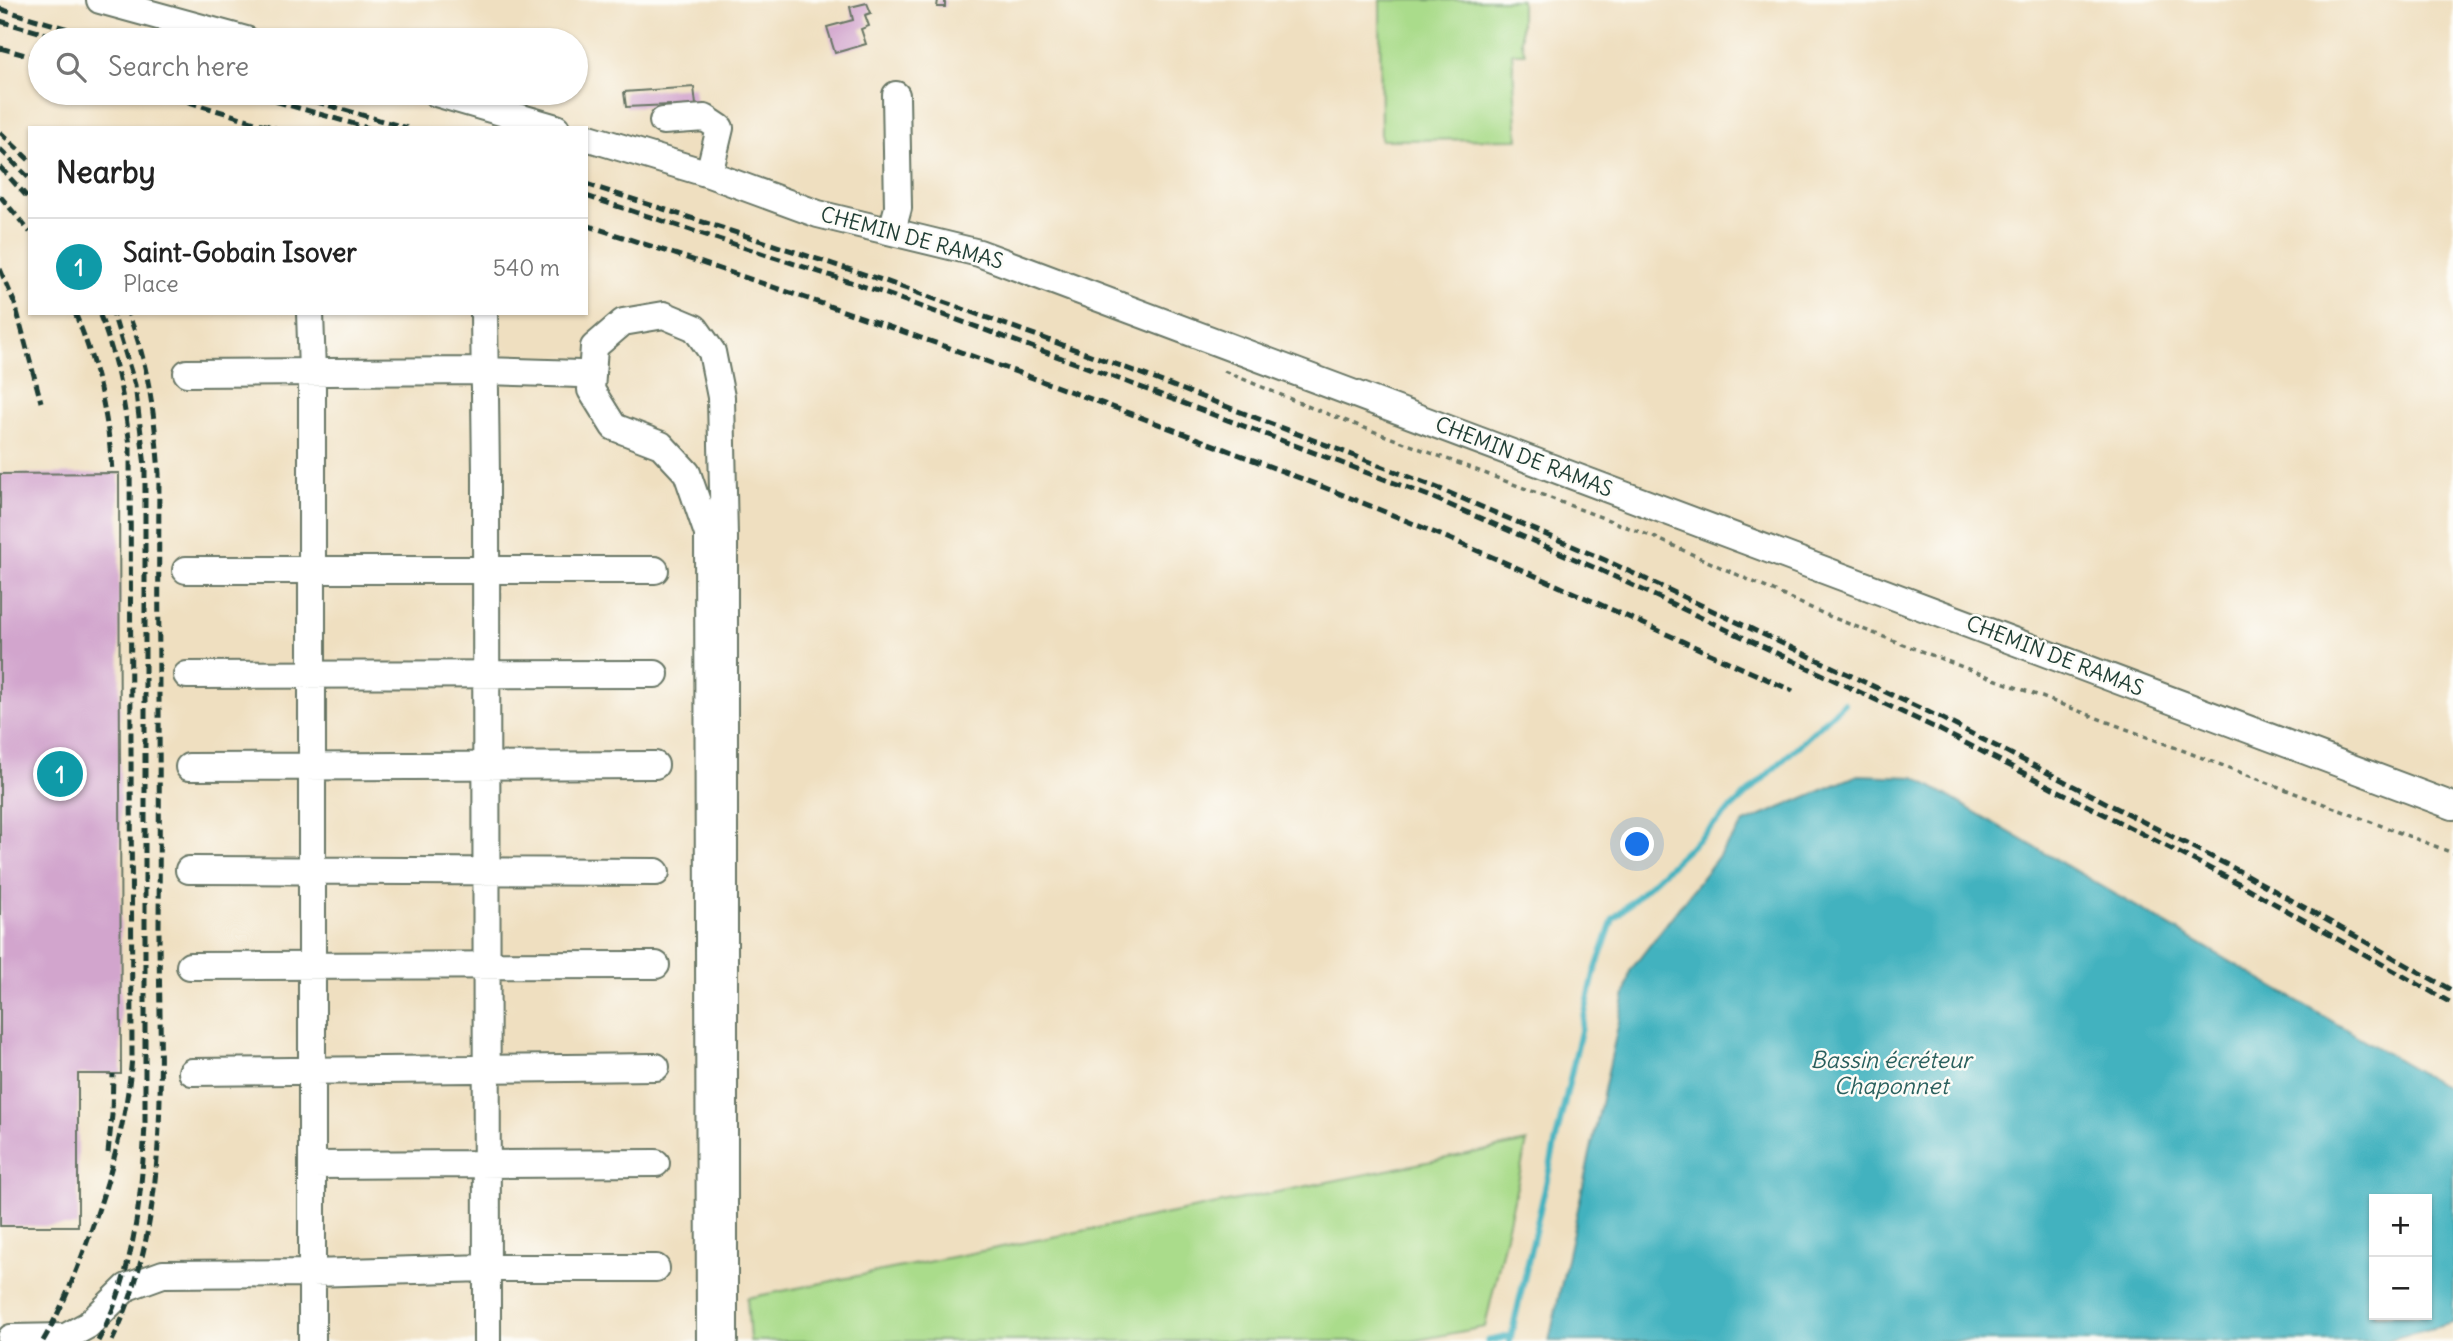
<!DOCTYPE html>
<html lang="en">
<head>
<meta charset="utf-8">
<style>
  body { margin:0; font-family:Delius,sans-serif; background:#f2f2f2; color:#222 }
  .controls { position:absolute; right:21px; bottom:21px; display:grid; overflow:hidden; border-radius:0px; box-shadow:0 2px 5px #0004 }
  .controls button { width:63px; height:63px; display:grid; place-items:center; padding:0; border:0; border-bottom:2px solid #e0e0e0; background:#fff; color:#222; font:35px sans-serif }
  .you { position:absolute; left:1638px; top:845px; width:24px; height:24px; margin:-18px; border:5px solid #fff; border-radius:50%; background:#1a73e8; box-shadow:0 0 0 10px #1a73e833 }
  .badge { display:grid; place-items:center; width:46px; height:46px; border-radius:50%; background:#b45309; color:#fff; font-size:23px; font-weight:700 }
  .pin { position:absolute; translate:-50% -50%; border:4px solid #fff; box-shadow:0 2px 7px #0006 }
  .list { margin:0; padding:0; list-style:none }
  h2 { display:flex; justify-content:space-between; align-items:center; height:91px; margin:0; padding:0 28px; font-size:30px }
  h2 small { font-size:23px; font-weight:400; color:#767676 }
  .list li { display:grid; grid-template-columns:46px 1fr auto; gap:21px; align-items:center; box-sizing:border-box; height:98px; padding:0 28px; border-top:2px solid #e0e0e0 }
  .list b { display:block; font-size:26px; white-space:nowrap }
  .list p { margin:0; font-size:23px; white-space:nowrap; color:#767676 }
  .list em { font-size:23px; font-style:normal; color:#767676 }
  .icon { flex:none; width:38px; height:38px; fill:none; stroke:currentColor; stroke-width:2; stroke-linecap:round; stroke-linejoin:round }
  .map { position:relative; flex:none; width:2453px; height:1341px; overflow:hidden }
  .search { position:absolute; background:#fff; box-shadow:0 2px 5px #0004; left:28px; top:28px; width:560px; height:77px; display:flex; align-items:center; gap:18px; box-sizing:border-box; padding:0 24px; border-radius:38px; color:#767676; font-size:26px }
  .panel { position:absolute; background:#fff; box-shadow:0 2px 5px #0004; left:28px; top:126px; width:560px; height:189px; border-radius:0px }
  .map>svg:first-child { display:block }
  .green { fill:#aadc8b; stroke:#648c60; stroke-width:2 }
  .water { fill:#43b2bf; stroke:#31787a; stroke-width:2; fill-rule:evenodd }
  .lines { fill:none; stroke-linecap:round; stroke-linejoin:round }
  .stream { stroke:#43b2bf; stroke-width:6 }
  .building { fill:#d2a5cd }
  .minor-casing { stroke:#687665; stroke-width:30 }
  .path { stroke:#687665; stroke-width:3.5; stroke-dasharray:5 5; stroke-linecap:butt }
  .minor { stroke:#fff; stroke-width:26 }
  .rail { stroke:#1f3d34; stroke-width:5; stroke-dasharray:10 5; stroke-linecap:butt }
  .labels { text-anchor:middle; stroke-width:5; stroke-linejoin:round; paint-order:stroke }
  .street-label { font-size:21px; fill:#1f3d34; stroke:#fdfcf7 }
  .water-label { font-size:23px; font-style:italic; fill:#2a605e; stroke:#fdfcf7 }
</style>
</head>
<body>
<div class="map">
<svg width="2453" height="1341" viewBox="0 0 2453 1341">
  <rect width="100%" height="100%" fill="#fdfcf7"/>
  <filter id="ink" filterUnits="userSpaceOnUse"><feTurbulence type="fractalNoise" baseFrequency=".0143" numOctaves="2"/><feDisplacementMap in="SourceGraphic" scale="14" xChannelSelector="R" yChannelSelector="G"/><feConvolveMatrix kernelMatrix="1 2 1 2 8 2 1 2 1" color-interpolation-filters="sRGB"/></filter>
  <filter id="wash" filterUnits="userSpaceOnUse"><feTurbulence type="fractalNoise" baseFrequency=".00686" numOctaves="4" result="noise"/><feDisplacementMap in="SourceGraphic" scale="28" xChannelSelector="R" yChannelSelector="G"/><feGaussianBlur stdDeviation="1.57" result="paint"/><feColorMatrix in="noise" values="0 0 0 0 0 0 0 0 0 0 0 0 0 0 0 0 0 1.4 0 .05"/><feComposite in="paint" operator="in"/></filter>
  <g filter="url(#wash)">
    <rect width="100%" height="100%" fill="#efdfc0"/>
    <path class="green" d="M1380 0H1521V42L1525 53H1512L1518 139 1381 140Z
      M1527 1142 1485 1327 1413 1341H750L747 1298Z"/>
    <path class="water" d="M1858 775 1915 777 2453 1092V1323L2383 1341H1549L1630 971 1744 823ZM2374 1199H2427V1315H2374Z"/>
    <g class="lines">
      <path class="stream" d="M1487 1341 1511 1336
        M1510 1341 1594 974 1613 919 1844 703"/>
    </g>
    <g id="blocks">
      <path class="building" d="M938 0H945V7H937Z
        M867 3 871 13 865 15 869 26 861 29 866 44 835 53 827 27 853 20 850 7Z
        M694 87 697 114 671 117 670 105 626 107 624 92Z
        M119 473 121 1074H78V1226H0V474Z"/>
    </g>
  </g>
  <g filter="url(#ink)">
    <use href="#blocks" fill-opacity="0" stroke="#687665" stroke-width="2"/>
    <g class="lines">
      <defs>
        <path id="minor" d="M100 0 246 40
          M436 93 556 128
          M663 121 705 118 720 128 709 174
          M586 137 709 174 818 214 979 253 2453 806
          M888 231 895 219 898 208 896 95
          M310 313 312 371V1341
          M484 313 486 476 487 1341
          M187 373 485 371 580 374
          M186 570H655
          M187 675 655 674
          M189 767 655 765
          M189 870 656 872
          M190 966 656 965
          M192 1072 656 1067
          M312 1165 656 1163
          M11 1338 66 1337 88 1325 127 1287 163 1274 312 1273 486 1268H656
          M710 1341 708 534 687 473 661 445 614 427 591 390 594 347 623 322 664 315 695 328 712 352 721 397 724 537V1341"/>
      </defs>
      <use href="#minor" class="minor-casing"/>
      <path class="path" d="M1224 371 1312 408 1656 538 1831 617 2453 853"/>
      <use href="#minor" class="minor"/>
      <path class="rail" d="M0 9 106 40
        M0 21 67 40
        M0 48 40 59
        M159 93 275 128
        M247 93 368 128
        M286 93 407 128
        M0 132 30 161
        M0 149 30 179
        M0 167 30 200
        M586 184 885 281 1121 366 1433 486 1605 560 1943 719 2243 873 2453 991
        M0 196 30 232
        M586 196 881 292 1111 376 1429 496 1600 570 1938 729 2238 883 2453 1004
        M586 225C836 306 1083 393 1328 489 1485 551 1639 622 1793 691
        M0 269 15 304 41 402
        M75 313C97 365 109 417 112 473
        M108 1153 112 1115 113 1074
        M43 1341C64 1305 78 1268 92 1228 112 1172 127 1117 132 1057L130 445C124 400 116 355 99 313
        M98 1341C134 1274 142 1197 145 1122V466L135 385 113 313
        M112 1341C173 1217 159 1064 159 929 160 777 158 626 159 474 155 419 149 364 128 313"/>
    </g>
  </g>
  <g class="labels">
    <g class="street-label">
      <text transform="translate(912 238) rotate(15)" y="7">CHEMIN DE RAMAS</text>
      <text transform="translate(1524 457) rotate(21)" y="7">CHEMIN DE RAMAS</text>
      <text transform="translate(2055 656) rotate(21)" y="7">CHEMIN DE RAMAS</text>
    </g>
    <g class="water-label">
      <text x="1891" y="1068">Bassin écréteur<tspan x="1891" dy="26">Chaponnet</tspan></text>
    </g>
  </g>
</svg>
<div class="controls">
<button>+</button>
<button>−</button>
</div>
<div class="you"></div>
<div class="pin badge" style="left:60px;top:774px;background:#0f9aa8">1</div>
<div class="search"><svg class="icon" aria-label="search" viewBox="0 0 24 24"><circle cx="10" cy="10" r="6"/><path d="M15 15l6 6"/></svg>Search here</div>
<section class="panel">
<h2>Nearby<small></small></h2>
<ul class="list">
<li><span class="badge" style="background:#0f9aa8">1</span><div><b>Saint-Gobain Isover</b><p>Place</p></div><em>540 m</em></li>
</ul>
</section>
</div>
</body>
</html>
